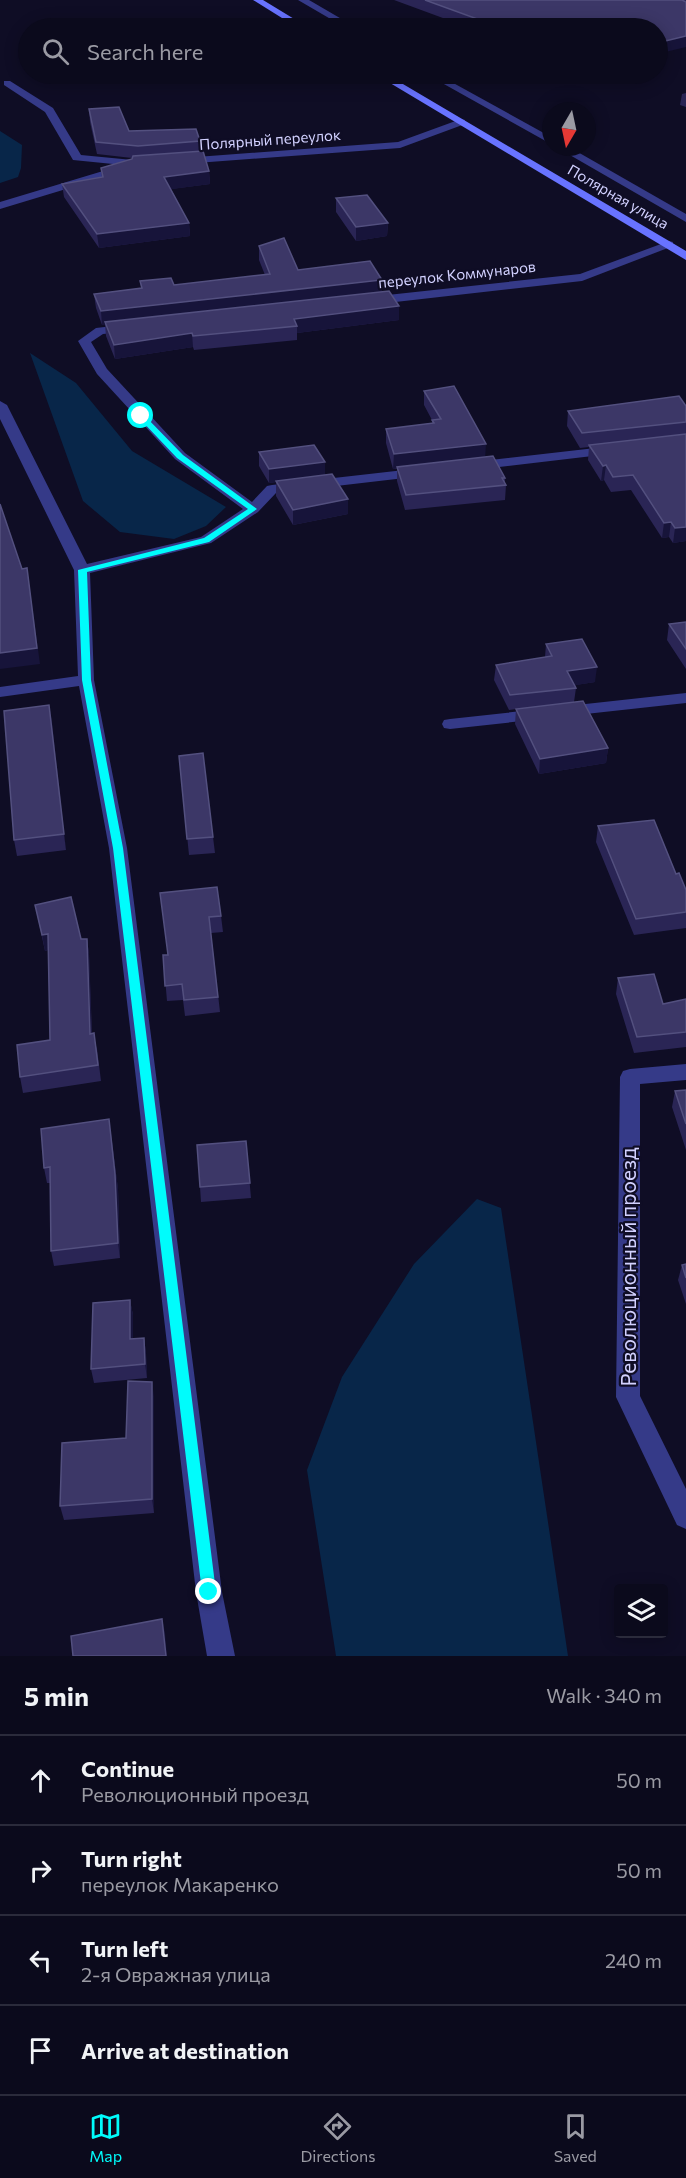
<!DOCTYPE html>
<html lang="en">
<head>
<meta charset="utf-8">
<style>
  body { margin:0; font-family:Commissioner,sans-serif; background:#191829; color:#f1f3f6 }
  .controls { position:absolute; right:18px; bottom:18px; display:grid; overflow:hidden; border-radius:6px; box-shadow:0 3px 15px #0003 }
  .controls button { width:54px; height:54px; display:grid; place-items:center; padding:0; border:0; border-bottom:2px solid #2b2b3b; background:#0b0a1c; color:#f1f3f6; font:30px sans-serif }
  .compass { position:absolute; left:542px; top:102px; width:54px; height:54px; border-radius:50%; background:#0b0a1c; box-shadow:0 3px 15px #0003; rotate:189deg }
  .stop { position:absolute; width:18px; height:18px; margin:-14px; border:4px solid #00fcfc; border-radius:50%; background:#fff }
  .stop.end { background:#00fcfc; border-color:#fff; box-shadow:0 2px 6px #0008 }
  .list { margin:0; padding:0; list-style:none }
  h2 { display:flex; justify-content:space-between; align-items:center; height:78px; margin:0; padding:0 24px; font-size:26px }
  h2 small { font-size:20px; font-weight:400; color:#9a9aa3 }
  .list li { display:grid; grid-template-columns:39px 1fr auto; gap:18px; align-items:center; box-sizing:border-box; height:90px; padding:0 24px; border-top:2px solid #2b2b3b }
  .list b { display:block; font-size:22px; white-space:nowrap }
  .list p { margin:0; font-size:20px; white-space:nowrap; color:#9a9aa3 }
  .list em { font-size:20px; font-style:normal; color:#9a9aa3 }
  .icon { flex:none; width:33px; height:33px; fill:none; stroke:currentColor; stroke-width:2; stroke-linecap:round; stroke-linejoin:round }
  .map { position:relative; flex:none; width:686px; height:1656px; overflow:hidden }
  .search { position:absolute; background:#0b0a1c; box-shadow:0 3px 15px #0003; left:18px; right:18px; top:18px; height:66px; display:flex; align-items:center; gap:15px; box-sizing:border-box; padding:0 21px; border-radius:33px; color:#9a9aa3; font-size:22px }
  .sheet { height:438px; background:#0b0a1c }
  nav { display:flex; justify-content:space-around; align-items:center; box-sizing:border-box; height:84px; border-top:2px solid #2b2b3b; background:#0b0a1c; font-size:16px; color:#9a9aa3 }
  nav a { display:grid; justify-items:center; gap:3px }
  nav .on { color:#00fcfc }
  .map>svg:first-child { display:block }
  .water { fill:#082649 }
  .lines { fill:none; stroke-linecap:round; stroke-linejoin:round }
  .street { fill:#353a88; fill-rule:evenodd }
  .secondary { fill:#6873ff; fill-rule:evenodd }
  .wall { fill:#2a2555 }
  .shaded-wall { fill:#17143a }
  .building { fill:#3c3767; stroke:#53507f; stroke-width:1.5 }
  .route { fill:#00fcfc }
  .labels { text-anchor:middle; stroke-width:4.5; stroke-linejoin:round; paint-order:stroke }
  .far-street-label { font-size:15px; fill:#d2d1ff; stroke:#0f0d25 }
  .near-street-label { font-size:21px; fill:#d2d1ff; stroke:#0f0d25 }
</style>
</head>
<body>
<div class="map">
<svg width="686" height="1656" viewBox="0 0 686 1656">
  <rect width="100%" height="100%" fill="#0f0d25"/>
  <path class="water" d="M0 131 22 145 21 168 18 177 0 183Z
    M30 353 76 383 132 451 226 507 206 526 174 539 120 532 83 501Z
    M477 1199 501 1208 568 1656H336L307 1470 342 1377 414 1264Z"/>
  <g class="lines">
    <path class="street" d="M298 0H309L357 28H346Z
      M426 74H437L551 137V144Z
      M4 81H10L53 108 81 155 143 161 148 164 143 167 129 166V170L0 209V202L123 165 73 160 45 112 4 85Z
      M461 119 465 120V124L400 148 183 164 178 161 183 158 398 142Z
      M556 147H569L686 214V222Z
      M669 241 673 242V246L582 281 369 305 363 301 369 297 580 274Z
      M130 324 134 325 136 328 134 331 103 334 91 342 107 369 185 453 252 502 267 486 272 485 422 468 429 472 422 476 276 493 258 512 211 543 90 573 94 680 127 848 222 1592 235 1656H207L196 1592 109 848 79 686 0 697V687L78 676 74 570 0 419V401L7 405 87 564 201 537 243 509 175 459 97 374 78 341 96 328Z
      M613 446 618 447 620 450 618 453 473 470 466 466 473 462Z
      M686 693V703L450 729 444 728 442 724 444 720 450 719Z
      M686 1064V1080L640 1084V1396L686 1489V1529L677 1525 616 1397 620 1077 623 1071 630 1069Z"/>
    <path class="secondary" d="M253 0H263L309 28H298Z
      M375 74H386L686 251V260Z"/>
  </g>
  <path class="wall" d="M394 0H686V47L657 28H470Z
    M686 93V107L680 105 682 94Z
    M89 109 129 131 200 141V152L209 171 210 184 171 189 189 223 190 236 99 248 64 197 62 184 102 178 101 168 132 159V158L97 154 90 122Z
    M336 198 388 223 387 236 356 241 336 212Z
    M259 246 298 270 382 292 399 306V320L297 333V340L194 350 193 347 115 359 106 336 105 325H102L96 308 94 294 141 288 140 281 174 285 265 275 259 260Z
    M424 391 505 478V483L506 485 505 500 405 510 397 481V469H393L386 443V429L432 423V420L424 405Z
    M686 406V541L673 543 669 537 662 538 631 490 611 492 604 480 601 481 588 460 589 447 580 448 567 426 568 411Z
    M259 452 325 475 348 499V514L293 525 276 496V482L269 483 259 466Z
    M686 622V669L667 640 669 624Z
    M546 644 595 682 575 685 576 688 574 702 608 748 606 763 539 774 515 724 516 709 509 710 494 680 496 665 545 657Z
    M49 705 66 850 17 856 14 840Z
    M179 756 213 837 215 853 189 855Z
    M598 826 686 890V928L634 935 596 842Z
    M217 887 221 916 223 932 211 933 220 1012 185 1016 183 1000 167 1001 163 955H167Z
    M35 905 81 939H87L89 954 92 1034 97 1049 101 1081 23 1093 20 1077 50 1040 48 950 45 951Z
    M618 978 663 1004 686 999V1047L634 1053 616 994Z
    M686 1090V1150L672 1107 675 1091Z
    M111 1134 118 1189 120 1258 54 1266 51 1251V1183H47L44 1168Z
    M246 1141 251 1198 201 1202 200 1187Z
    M686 1264V1304L678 1280 682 1265Z
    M130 1300 133 1315V1339L144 1338 146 1353 147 1378 94 1383 91 1369Z
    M154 1396V1513L64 1520 60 1506 126 1438Z"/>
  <path class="shaded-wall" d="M686 36V47L657 54V43Z
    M62 74H90L91 81 63 83Z
    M209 171 210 184 165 190 164 177Z
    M189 223 190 236 99 248 97 234Z
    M388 223 387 236 356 241V227Z
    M382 280V294L105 322V325H102L101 311Z
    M399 306V320L297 333V326L294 319Z
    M192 333 193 347 115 359 114 345Z
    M486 444 485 459 393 469 394 454Z
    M325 462V477L269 483V469Z
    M606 465 604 480 601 481 603 466Z
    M348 499V514L293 525V510Z
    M671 522 669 537 662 538 664 523Z
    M686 527V541L673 543 675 528Z
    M27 568 40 664 0 669V653Z
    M597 667 595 682 565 687 567 671Z
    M49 705 52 721 66 850 64 834Z
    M608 748 606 763 539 774 540 759Z
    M48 934 51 949 45 951 42 935Z
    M87 939 89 954 92 1049 90 1034Z
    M109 1119 118 1189 120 1258 118 1243Z
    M130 1300 133 1315V1353L130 1339Z
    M144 1338 146 1353 147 1378 145 1364Z
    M152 1382 154 1396V1513L152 1499Z
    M162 1619 165 1632 167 1656H166Z"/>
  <path class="building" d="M425 0H682L686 2V36L657 43V28H502Z
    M119 107 129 131 196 129 200 141 138 146 96 142 89 109Z
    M203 151 209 171 164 177 189 223 97 234 62 184 103 177 101 168 132 159 133 156Z
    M367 195 388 223 356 227 336 198Z
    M284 238 298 270 370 261 382 280 101 311 94 294 142 288 140 281 171 278 174 285 270 274 259 246Z
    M389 291 399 306 294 319 297 326 193 336 192 333 114 345 105 322Z
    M454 386 486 444 394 454 386 429 434 423 432 420 441 419 424 391Z
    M679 396 686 406V422L582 433 568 411Z
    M686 434V527L675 528 671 522 664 523 633 475 613 477 606 465 603 466 589 445Z
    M314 445 325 462 269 469 259 452Z
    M493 456 505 478H502L506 485 406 495 397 467Z
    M332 474 348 499 293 510 276 481Z
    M0 504 22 569 27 568 37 648 0 653Z
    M686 622V649L669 624Z
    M582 639 597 667 567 671 576 688 510 695 496 665 552 656 546 644Z
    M583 701 608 748 540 759 516 709Z
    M49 705 64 834 14 840 4 711Z
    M203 753 213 837 187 839 179 756Z
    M654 820 676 874 679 873 686 890V912L636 919 598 826Z
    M217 887 221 916 209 917 218 997 184 1000 182 984 165 986 163 955H168L160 893Z
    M71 897 81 939H87L90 1034 94 1033 98 1065 20 1077 17 1045 50 1040 48 934 42 935 35 905Z
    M654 974 663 1004 686 999V1032L637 1037 618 978Z
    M686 1090V1124L675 1091Z
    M109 1119 115 1174 118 1243 51 1251 50 1167 44 1168 41 1129Z
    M246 1141 250 1183 200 1187 197 1145Z
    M686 1264V1278L682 1265Z
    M130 1300V1339L144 1338 145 1364 91 1369 93 1303Z
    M128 1381 152 1382V1499L60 1506 62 1443 126 1438Z
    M162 1619 166 1656H73L71 1636Z"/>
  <path class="route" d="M139 415H144L183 455 257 509 209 542 87 572 91 680 123 848 216 1592 214 1597 209 1599 204 1597 202 1592 113 848 82 680 78 570 204 538 248 509 177 458 139 418Z"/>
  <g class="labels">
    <g class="far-street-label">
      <text transform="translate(270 140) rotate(-4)" y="5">Полярный переулок</text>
      <text transform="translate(618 197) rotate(30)" y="5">Полярная улица</text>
      <text transform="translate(457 275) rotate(-6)" y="5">переулок Коммунаров</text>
    </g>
    <g class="near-street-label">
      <text transform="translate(629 1267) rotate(-90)" y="7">Революционный проезд</text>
    </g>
  </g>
</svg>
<div class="controls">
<button><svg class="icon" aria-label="layers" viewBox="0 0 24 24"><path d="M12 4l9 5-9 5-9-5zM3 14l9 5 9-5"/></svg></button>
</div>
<svg class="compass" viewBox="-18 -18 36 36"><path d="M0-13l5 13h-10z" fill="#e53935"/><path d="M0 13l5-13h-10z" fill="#9a9aa3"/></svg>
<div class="stop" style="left:141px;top:416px"></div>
<div class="stop end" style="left:209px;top:1592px"></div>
<div class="search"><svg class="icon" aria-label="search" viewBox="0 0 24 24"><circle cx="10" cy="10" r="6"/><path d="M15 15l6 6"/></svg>Search here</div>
</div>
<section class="sheet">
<h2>5 min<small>Walk · 340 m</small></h2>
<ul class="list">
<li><svg class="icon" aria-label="ahead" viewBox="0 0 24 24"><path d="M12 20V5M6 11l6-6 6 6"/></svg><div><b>Continue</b><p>Революционный проезд</p></div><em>50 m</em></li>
<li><svg class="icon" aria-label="right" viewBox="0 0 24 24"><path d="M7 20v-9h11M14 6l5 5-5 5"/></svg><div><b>Turn right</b><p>переулок Макаренко</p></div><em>50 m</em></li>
<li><svg class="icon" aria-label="left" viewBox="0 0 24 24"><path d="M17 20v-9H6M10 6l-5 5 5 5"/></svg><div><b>Turn left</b><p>2-я Овражная улица</p></div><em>240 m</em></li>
<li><svg class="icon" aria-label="arrive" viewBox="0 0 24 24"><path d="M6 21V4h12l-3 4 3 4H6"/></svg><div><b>Arrive at destination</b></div></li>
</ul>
</section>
<nav>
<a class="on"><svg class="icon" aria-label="map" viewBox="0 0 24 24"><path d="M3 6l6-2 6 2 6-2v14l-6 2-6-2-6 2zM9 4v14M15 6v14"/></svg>Map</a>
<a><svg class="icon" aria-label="directions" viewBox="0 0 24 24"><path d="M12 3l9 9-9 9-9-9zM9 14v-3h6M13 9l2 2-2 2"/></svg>Directions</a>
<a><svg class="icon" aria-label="saved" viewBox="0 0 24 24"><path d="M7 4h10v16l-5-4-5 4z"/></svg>Saved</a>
</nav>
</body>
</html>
